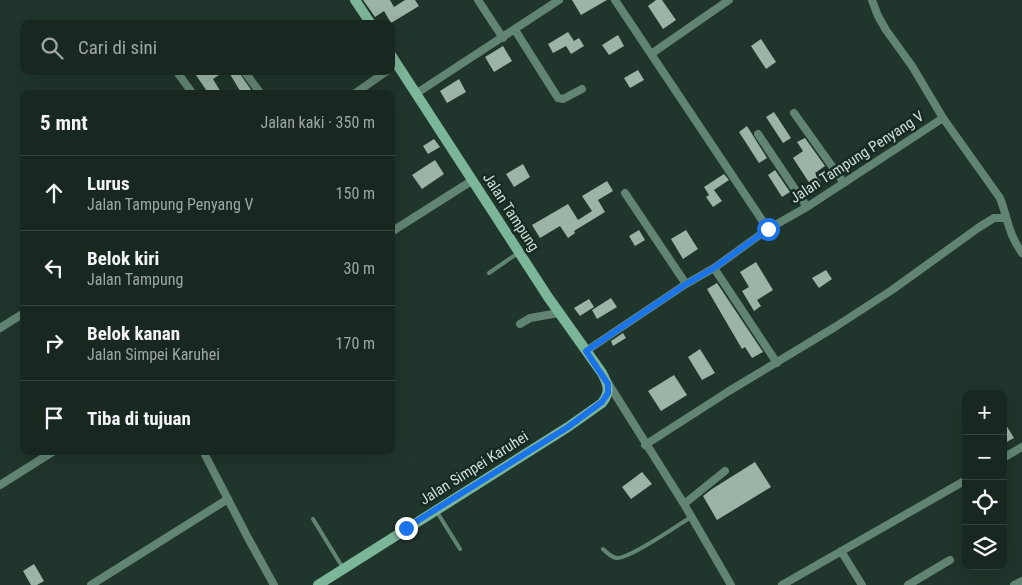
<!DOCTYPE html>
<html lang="id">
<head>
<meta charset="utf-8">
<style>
  body { margin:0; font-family:"Roboto Condensed",sans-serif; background:#25342d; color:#f1f3f6 }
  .controls { position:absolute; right:15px; bottom:15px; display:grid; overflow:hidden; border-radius:10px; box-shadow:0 5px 20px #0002 }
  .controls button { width:45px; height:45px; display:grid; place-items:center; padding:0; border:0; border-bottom:1px solid #36443e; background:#182820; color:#f1f3f6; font:25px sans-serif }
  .stop { position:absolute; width:15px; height:15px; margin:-11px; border:4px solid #1a73e8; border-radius:50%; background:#fff }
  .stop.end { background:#1a73e8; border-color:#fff; box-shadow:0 1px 5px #0008 }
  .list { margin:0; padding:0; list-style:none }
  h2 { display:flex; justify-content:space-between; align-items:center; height:65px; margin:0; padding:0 20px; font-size:21px }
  h2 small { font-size:16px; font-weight:400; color:#9fa6a5 }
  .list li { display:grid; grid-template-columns:32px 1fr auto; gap:15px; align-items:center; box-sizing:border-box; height:75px; padding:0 20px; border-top:1px solid #36443e }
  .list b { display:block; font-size:19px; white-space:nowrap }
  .list p { margin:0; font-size:16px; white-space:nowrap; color:#9fa6a5 }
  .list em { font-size:16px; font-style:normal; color:#9fa6a5 }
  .icon { flex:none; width:28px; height:28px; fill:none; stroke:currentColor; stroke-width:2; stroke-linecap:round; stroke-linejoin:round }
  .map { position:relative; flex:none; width:1022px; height:585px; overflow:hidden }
  .search { position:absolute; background:#182820; box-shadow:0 5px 20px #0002; left:20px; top:20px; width:375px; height:55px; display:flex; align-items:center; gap:12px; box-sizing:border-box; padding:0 18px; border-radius:10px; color:#9fa6a5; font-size:19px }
  .panel { position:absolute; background:#182820; box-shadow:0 5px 20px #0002; left:20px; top:90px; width:375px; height:365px; border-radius:10px }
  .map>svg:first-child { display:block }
  .building { fill:#9bb4a6 }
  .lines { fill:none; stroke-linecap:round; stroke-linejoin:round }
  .lane { stroke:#628573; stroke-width:4 }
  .street { stroke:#628573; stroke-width:8 }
  .secondary { stroke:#7cb699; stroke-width:10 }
  .route { stroke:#1a73e8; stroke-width:6 }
  .labels { text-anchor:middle; stroke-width:5; stroke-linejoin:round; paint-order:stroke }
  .street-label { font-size:15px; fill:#d1ded7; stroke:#162b21 }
</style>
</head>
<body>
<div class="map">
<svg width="1022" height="585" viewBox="0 0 1022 585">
  <rect width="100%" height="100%" fill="#20352b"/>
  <path class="building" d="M363 0H390L394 7 405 0H415L419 6 391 23 384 11 375 17Z
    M572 0H607L581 15Z
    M656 0H662L676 20 663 29 648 6Z
    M568 32 574 41 579 38 584 46 571 54 566 46 553 53 548 44Z
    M618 35 624 46 609 55 602 45Z
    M761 39 776 62 766 69 751 46Z
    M503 46 512 61 494 72 485 57Z
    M638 70 644 80 630 88 624 78Z
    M193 71H225L213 79 222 94H209Z
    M228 71H238L254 94H242Z
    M459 79 466 92 447 103 440 91Z
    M774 112 791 138 783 143 766 117Z
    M747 126 767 158 759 163 739 132Z
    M805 138 825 166 815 173 821 182 812 187 793 158 803 151 797 142Z
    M434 139 440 147 428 154 423 146Z
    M435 160 444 174 422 189 412 175Z
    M523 164 530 177 514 187 506 174Z
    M775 170 790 192 782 197 768 175Z
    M724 174 729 180 714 190 722 201 713 207 706 197 709 195 704 187Z
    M607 181 613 191 598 200 605 212 574 231 575 233 568 238 560 226 540 238 532 225 568 204 578 220 592 211 582 196Z
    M639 230 645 240 635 246 629 236Z
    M686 230 698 249 683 259 671 239Z
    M756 262 773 290 757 300 761 306 754 311 742 291 749 287 740 272Z
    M826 270 832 279 819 288 812 278Z
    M717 283 763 352 752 358 745 347 742 349 707 289Z
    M611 298 617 307 597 319 592 310Z
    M589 299 594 307 580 316 574 308Z
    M623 333 626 338 613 346 611 341Z
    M700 349 715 373 702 380 688 357Z
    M674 375 687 395 661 411 648 391Z
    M1003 420 1014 438 1003 444Z
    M755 462 771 487 717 520 703 496 712 489Z
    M642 472 652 484 631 499 622 487Z
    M34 564 44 581 37 585H31L23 571Z"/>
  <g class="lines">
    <path class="lane" d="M489 273 518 253
      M437 512 460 549
      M313 519 343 568
      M603 549C607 553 611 557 616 558 628 560 678 525 691 517"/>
    <path class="street" d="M478 0 503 38
      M615 0 768 229
      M872 0 878 16 886 30 912 66 943 118 1000 198C1008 219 1008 233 1022 253
      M515 30 558 98 563 99 582 89
      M651 54 729 0
      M244 71 261 94
      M177 72 193 94
      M417 93 559 0
      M354 94 387 71
      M794 113 844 183
      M758 134 807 207
      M625 193 686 284
      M391 232 473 180
      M714 268 777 363
      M520 324 530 318 559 313
      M0 328 24 313
      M586 351 686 284 714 268 768 229 807 207 943 118
      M608 383 684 504 731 585
      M645 445 729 391 835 327 892 290 978 228 994 218H1006
      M203 451 248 538 274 585
      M1003 458 1022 447
      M0 485 54 451
      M684 504 725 471
      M841 551 862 585
      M91 585 228 499
      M782 585 966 480
      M908 585 950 560
      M1014 585 1022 581"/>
    <path class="secondary" d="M355 0 371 24
      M318 585 568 427 602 403C611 392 608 384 602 373L548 297 391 55"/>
  </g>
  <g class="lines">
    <path class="route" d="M406 528 568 427 602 402 608 393V384L586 351 686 284 714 268 768 229"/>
  </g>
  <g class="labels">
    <g class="street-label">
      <text transform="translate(857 157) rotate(-33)" y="5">Jalan Tampung Penyang V</text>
      <text transform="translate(511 212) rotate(57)" y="5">Jalan Tampung</text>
      <text transform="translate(474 468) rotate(-32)" y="5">Jalan Simpei Karuhei</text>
    </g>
  </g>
</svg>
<div class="controls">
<button>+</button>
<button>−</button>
<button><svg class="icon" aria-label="locate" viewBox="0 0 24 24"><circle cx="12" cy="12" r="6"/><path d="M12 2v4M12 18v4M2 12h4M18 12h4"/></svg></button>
<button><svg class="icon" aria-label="layers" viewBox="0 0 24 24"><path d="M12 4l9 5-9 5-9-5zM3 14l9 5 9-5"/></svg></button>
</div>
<div class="stop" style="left:768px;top:229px"></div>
<div class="stop end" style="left:406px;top:528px"></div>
<div class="search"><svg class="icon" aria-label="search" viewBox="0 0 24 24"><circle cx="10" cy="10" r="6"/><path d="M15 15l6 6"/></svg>Cari di sini</div>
<section class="panel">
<h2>5 mnt<small>Jalan kaki · 350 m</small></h2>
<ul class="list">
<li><svg class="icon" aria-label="ahead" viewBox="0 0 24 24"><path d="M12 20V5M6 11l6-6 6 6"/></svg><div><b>Lurus</b><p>Jalan Tampung Penyang V</p></div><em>150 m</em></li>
<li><svg class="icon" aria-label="left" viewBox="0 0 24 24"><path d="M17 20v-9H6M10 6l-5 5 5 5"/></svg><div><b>Belok kiri</b><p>Jalan Tampung</p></div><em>30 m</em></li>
<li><svg class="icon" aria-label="right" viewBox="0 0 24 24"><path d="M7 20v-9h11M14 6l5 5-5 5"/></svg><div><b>Belok kanan</b><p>Jalan Simpei Karuhei</p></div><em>170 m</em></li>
<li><svg class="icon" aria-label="arrive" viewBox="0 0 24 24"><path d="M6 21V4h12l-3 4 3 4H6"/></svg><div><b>Tiba di tujuan</b></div></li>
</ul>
</section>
</div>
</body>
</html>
